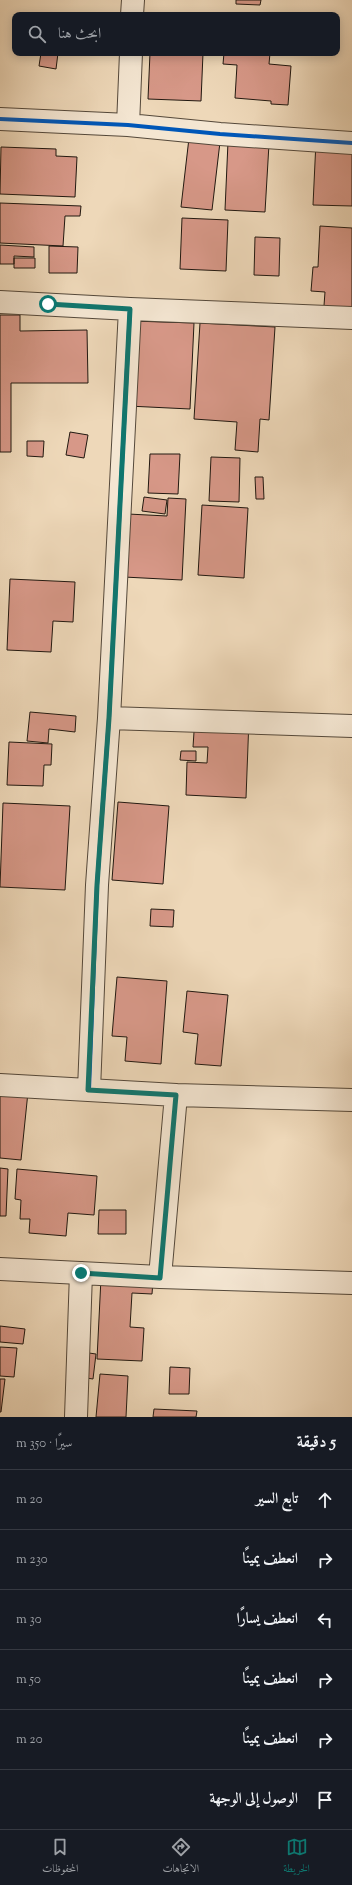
<!DOCTYPE html>
<html lang="ar">
<head>
<meta charset="utf-8">
<style>
  body { margin:0; font-family:"Sorts Mill Goudy",Amiri,serif; background:#20242c; color:#f1f3f6; direction:rtl }
  .stop { position:absolute; width:12px; height:12px; margin:-9px; border:3px solid #0f766e; border-radius:50%; background:#fff }
  .stop.end { background:#0f766e; border-color:#fff; box-shadow:0 1px 4px #0008 }
  .list { margin:0; padding:0; list-style:none }
  h2 { display:flex; justify-content:space-between; align-items:center; height:52px; margin:0; padding:0 16px; font-size:17px }
  h2 small { font-size:13px; font-weight:400; color:#9ea1a6 }
  .list li { display:grid; grid-template-columns:26px 1fr auto; gap:12px; align-items:center; box-sizing:border-box; height:60px; padding:0 16px; border-top:1px solid #363941 }
  .list b { display:block; font-size:15px; white-space:nowrap }
  .list em { font-size:13px; font-style:normal; color:#9ea1a6 }
  .icon { flex:none; width:22px; height:22px; fill:none; stroke:currentColor; stroke-width:2; stroke-linecap:round; stroke-linejoin:round }
  .map { position:relative; flex:none; width:352px; height:1417px; overflow:hidden; direction:ltr }
  .search { position:absolute; background:#171b24; box-shadow:0 2px 10px #0003; left:12px; right:12px; top:12px; height:44px; display:flex; align-items:center; gap:10px; box-sizing:border-box; padding:0 14px; border-radius:8px; color:#9ea1a6; font-size:15px }
  .sheet { height:412px; background:#171b24 }
  nav { display:flex; justify-content:space-around; align-items:center; box-sizing:border-box; height:56px; border-top:1px solid #363941; background:#171b24; font-size:11px; color:#9ea1a6 }
  nav a { display:grid; justify-items:center; gap:2px }
  nav .on { color:#0f766e }
  .map>svg:first-child { display:block }
  .building { fill:#d79888; stroke:#211810 }
  .lines { fill:none; stroke-linecap:round; stroke-linejoin:round }
  .minor-casing { stroke:#54483a; stroke-width:24 }
  .minor { stroke:#f4e6d2; stroke-width:22 }
  .cycleway-casing { stroke:#f4e6d2; stroke-width:6 }
  .cycleway { stroke:#0057b8; stroke-width:4 }
  .route { stroke:#0f766e; stroke-width:5 }
</style>
</head>
<body>
<div class="map">
<svg width="352" height="1417" viewBox="0 0 352 1417">
  <rect width="100%" height="100%" fill="#eed8b9"/>
  <filter id="stains"><feTurbulence type="fractalNoise" baseFrequency=".005" numOctaves="4"/><feColorMatrix values="0 0 0 0 .2 0 0 0 0 .09 0 0 0 0 .02 0 0 0 .5 -.17"/></filter>
  <radialGradient id="worn" r=".72"><stop offset=".6" stop-color="#630" stop-opacity="0"/><stop offset="1" stop-color="#630" stop-opacity=".3"/></radialGradient>
  <path class="building" d="M236 0H261L260 5 236 4Z
    M41 53H58L56 69 39 66Z
    M150 53H203L201 101 148 99Z
    M224 53H270L269 64 291 66 288 105 271 104V101L235 98 237 65 223 64Z
    M189 138 220 142 212 210 181 207Z
    M316 141 352 142V206L313 205Z
    M228 142 269 144 265 212 225 210Z
    M1 147 56 149V156L77 157 75 197 0 194Z
    M0 203 81 206 80 216H65L63 246 0 243Z
    M182 218 228 220 226 271 180 269Z
    M320 226 352 228V321L323 319 325 292 311 291 313 267H318Z
    M255 237 280 238 279 276 254 275Z
    M0 245 34 247V257L14 256V264H0Z
    M49 246 78 247 77 273H49Z
    M14 258H35V268H14Z
    M0 315H20V331L87 330 88 383H11V452H0Z
    M132 321 194 323 190 409 128 406Z
    M200 323 275 327 269 420 260 419 258 452 235 450 237 422 194 419Z
    M70 432 88 435 84 458 66 455Z
    M27 441H44L43 457 27 456Z
    M150 454H180L178 494 148 493Z
    M211 457 240 458 239 502 209 501Z
    M255 477H263L264 499H256Z
    M144 497 167 500 165 514 142 511Z
    M168 498 186 499 182 580 124 577 128 514 167 516Z
    M202 505 248 508 244 578 198 575Z
    M10 579 75 582 73 622 53 621 51 652 7 650Z
    M30 712 76 716 75 732 49 729 48 743 27 741Z
    M195 717 249 719 246 798 186 795 187 762 207 763 208 747H193Z
    M9 742 52 744 51 765H44L43 786 7 785Z
    M181 751H196V761L180 760Z
    M118 802 169 806 163 884 112 880Z
    M3 803 70 806 65 890 0 887Z
    M151 909 174 910 173 927 150 926Z
    M117 977 167 981 161 1064 125 1061 127 1037 112 1036Z
    M187 991 228 995 221 1066 195 1064 198 1034 183 1032Z
    M0 1089 28 1092 21 1160 0 1158Z
    M0 1168 8 1169 6 1216H0Z
    M17 1169 97 1176 94 1215 68 1213 66 1236 29 1233 30 1219H20L21 1200 15 1199Z
    M99 1210H126V1234H98Z
    M101 1278 153 1281 152 1294 132 1293 130 1327 144 1328 142 1361 97 1359Z
    M0 1326 25 1329 23 1344 0 1342Z
    M0 1347 17 1348 14 1377 0 1376Z
    M82 1352 96 1354 93 1379 80 1377Z
    M170 1367 190 1368 189 1394H169Z
    M100 1374 128 1376 126 1417H96Z
    M0 1379H5L1 1412H0Z
    M154 1409 197 1411 196 1417H153Z"/>
  <g class="lines">
    <defs>
      <path id="minor" d="M132 15 133 0
        M0 119 128 125 220 134 352 143
        M128 125 131 53
        M0 302 130 309 352 318
        M109 718 352 726
        M0 1085 176 1095 352 1100
        M89 1090 97 885 109 718 130 309
        M0 1269 160 1277 352 1283
        M160 1277 176 1095
        M76 1417 81 1273"/>
    </defs>
    <use href="#minor" class="minor-casing"/>
    <use href="#minor" class="minor"/>
    <defs>
      <path id="cycleway" d="M0 119 128 125 220 134 352 143
        M89 1090 97 885 109 718 130 309"/>
    </defs>
    <use href="#cycleway" class="cycleway-casing"/>
    <use href="#cycleway" class="cycleway"/>
  </g>
  <g class="lines">
    <path class="route" d="M48 304 130 309 109 718 97 885 88 1090 176 1095 160 1278 81 1273"/>
  </g>
  <rect width="100%" height="100%" filter="url(#stains)"/>
  <rect width="100%" height="100%" fill="url(#worn)"/>
</svg>
<div class="stop" style="left:48px;top:304px"></div>
<div class="stop end" style="left:81px;top:1273px"></div>
<div class="search"><svg class="icon" aria-label="search" viewBox="0 0 24 24"><circle cx="10" cy="10" r="6"/><path d="M15 15l6 6"/></svg>ابحث هنا</div>
</div>
<section class="sheet">
<h2>5 دقيقة<small>سيرًا · 350 m</small></h2>
<ul class="list">
<li><svg class="icon" aria-label="ahead" viewBox="0 0 24 24"><path d="M12 20V5M6 11l6-6 6 6"/></svg><div><b>تابع السير</b></div><em>20 m</em></li>
<li><svg class="icon" aria-label="right" viewBox="0 0 24 24"><path d="M7 20v-9h11M14 6l5 5-5 5"/></svg><div><b>انعطف يمينًا</b></div><em>230 m</em></li>
<li><svg class="icon" aria-label="left" viewBox="0 0 24 24"><path d="M17 20v-9H6M10 6l-5 5 5 5"/></svg><div><b>انعطف يسارًا</b></div><em>30 m</em></li>
<li><svg class="icon" aria-label="right" viewBox="0 0 24 24"><path d="M7 20v-9h11M14 6l5 5-5 5"/></svg><div><b>انعطف يمينًا</b></div><em>50 m</em></li>
<li><svg class="icon" aria-label="right" viewBox="0 0 24 24"><path d="M7 20v-9h11M14 6l5 5-5 5"/></svg><div><b>انعطف يمينًا</b></div><em>20 m</em></li>
<li><svg class="icon" aria-label="arrive" viewBox="0 0 24 24"><path d="M6 21V4h12l-3 4 3 4H6"/></svg><div><b>الوصول إلى الوجهة</b></div></li>
</ul>
</section>
<nav>
<a class="on"><svg class="icon" aria-label="map" viewBox="0 0 24 24"><path d="M3 6l6-2 6 2 6-2v14l-6 2-6-2-6 2zM9 4v14M15 6v14"/></svg>الخريطة</a>
<a><svg class="icon" aria-label="directions" viewBox="0 0 24 24"><path d="M12 3l9 9-9 9-9-9zM9 14v-3h6M13 9l2 2-2 2"/></svg>الاتجاهات</a>
<a><svg class="icon" aria-label="saved" viewBox="0 0 24 24"><path d="M7 4h10v16l-5-4-5 4z"/></svg>المحفوظات</a>
</nav>
</body>
</html>
